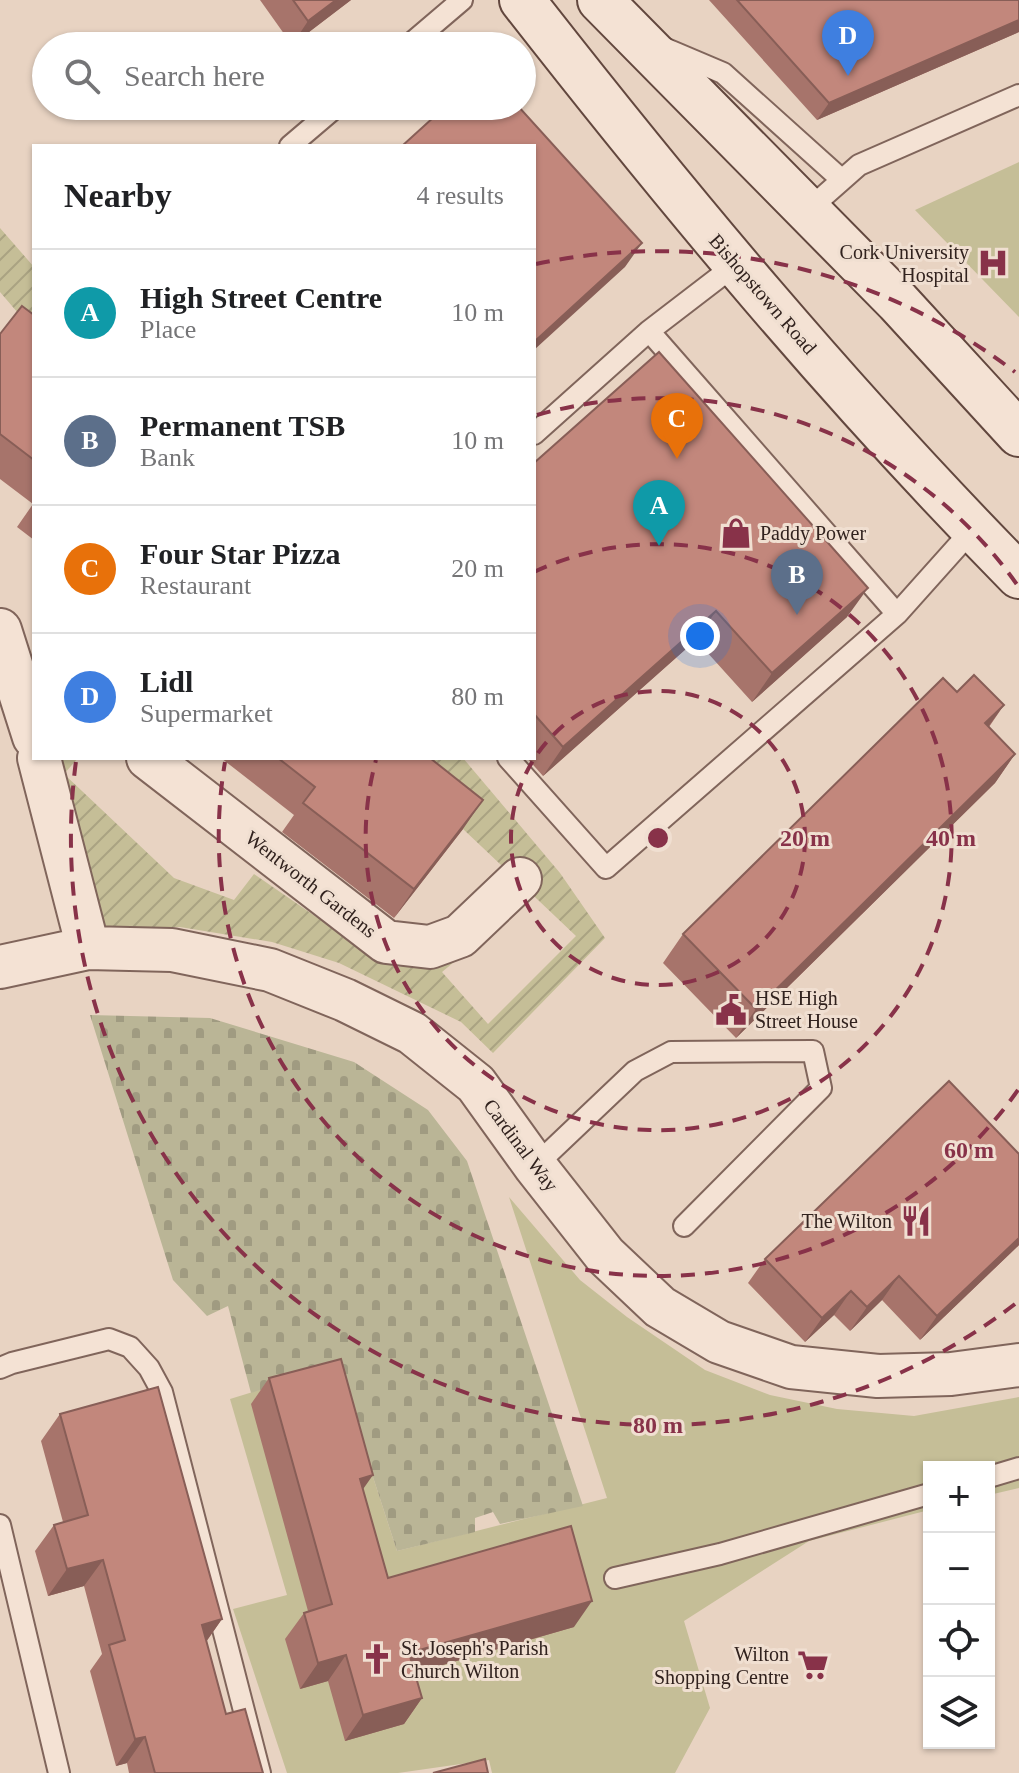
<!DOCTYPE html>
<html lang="en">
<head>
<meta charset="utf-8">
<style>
  body { margin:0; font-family:Georgia,serif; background:#f2f2f2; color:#202124 }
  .controls { position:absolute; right:24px; bottom:24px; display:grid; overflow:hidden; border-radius:0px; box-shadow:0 2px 6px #0004 }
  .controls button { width:72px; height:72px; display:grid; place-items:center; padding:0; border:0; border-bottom:2px solid #e0e0e0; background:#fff; color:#202124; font:40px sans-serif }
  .you { position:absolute; left:700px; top:636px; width:28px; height:28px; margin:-20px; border:6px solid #fff; border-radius:50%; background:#1a73e8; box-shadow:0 0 0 12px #1a73e833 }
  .badge { display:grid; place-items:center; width:52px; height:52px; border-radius:50%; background:#0f766e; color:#fff; font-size:26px; font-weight:700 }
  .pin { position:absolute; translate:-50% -66px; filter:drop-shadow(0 2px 4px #0008) }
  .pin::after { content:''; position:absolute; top:42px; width:28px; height:24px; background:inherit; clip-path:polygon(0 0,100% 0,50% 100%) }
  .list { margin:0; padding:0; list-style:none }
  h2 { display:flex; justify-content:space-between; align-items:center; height:104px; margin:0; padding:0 32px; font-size:34px }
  h2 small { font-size:26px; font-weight:400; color:#757577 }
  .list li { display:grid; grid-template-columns:52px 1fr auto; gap:24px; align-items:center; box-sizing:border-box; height:128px; padding:0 32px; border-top:2px solid #e0e0e0 }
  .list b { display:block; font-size:30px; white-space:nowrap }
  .list p { margin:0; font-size:26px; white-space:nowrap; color:#757577 }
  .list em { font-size:26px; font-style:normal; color:#757577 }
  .icon { flex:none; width:44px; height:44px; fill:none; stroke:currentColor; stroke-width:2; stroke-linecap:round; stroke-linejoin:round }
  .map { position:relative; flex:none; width:1019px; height:1773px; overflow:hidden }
  .search { position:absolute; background:#fff; box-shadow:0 2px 6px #0004; left:32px; top:32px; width:504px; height:88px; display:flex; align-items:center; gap:20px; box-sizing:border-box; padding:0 28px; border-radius:44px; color:#757577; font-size:30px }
  .panel { position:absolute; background:#fff; box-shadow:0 2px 6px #0004; left:32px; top:144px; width:504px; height:616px; border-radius:0px }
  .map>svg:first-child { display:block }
  .grass { fill:#c5be97 }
  .cemetery { fill:url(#cemetery-stones) }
  .garden { fill:url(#garden-furrows) }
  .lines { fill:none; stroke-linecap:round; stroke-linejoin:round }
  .service-casing { stroke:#80655b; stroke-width:24 }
  .minor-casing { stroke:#80655b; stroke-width:46 }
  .secondary-casing { stroke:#62473e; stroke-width:48 }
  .service { stroke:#f4e2d4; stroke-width:20 }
  .minor { stroke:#f4e2d4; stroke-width:42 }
  .secondary { stroke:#f4e2d4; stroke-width:44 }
  .wall { fill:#a7746b }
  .shaded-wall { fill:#885e57 }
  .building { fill:#c2877c; stroke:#885e57; stroke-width:2 }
  .ring { fill:none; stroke:#883249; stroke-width:4; stroke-dasharray:14 10 }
  .labels { text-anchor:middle; stroke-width:6; stroke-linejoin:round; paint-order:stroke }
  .poi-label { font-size:20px; fill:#31221e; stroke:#f0dfd1; text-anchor:end }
  .street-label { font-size:20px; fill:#31221e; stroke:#f0dfd1 }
  .centre { fill:#883249; stroke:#f0dfd1; stroke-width:4 }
  .ring-label { font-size:24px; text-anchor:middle; font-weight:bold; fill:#883249; stroke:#f0dfd1; stroke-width:6; stroke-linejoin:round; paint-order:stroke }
</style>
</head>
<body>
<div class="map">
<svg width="1019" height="1773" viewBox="0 0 1019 1773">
  <defs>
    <pattern id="cemetery-stones" width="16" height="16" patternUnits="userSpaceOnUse" patternTransform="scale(2)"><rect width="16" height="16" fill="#bab596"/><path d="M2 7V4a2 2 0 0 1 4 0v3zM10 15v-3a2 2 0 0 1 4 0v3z" fill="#a09b81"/></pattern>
    <pattern id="garden-furrows" width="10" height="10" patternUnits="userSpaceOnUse" patternTransform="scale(2)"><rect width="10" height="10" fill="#c5be97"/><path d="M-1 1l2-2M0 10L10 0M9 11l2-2" fill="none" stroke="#aaa382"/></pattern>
  </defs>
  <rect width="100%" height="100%" fill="#e8d3c2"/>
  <path class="grass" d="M1019 162V317L915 210Z
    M509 1197 580 1280 627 1317 705 1370 770 1395 837 1409 914 1416 1019 1397V1488L989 1495V1467H929V1510L809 1541 684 1621 710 1708 675 1773H492L489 1760 398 1773H287L233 1609 287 1595 230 1399 337 1366 397 1551 607 1498Z"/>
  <path class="cemetery" d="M90 1015 210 1018 354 1062 428 1110 467 1161 583 1506 500 1524 493 1512 475 1518V1532L397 1551 337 1366 251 1393 228 1306 207 1316 173 1280Z"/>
  <path class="garden" d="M0 228 34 267V360L18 313 0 292Z
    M34 758H78L64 774 174 878 234 900 254 874 383 963 398 967 460 957 442 972 488 1024 576 936 463 829 373 758H463L560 873 605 938 493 1053 461 1022 339 963 272 942 180 927 111 928 81 918Z"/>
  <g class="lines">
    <defs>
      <path id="service" d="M408 46 462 0
        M664 48 723 73 842 180
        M290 146 337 106
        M808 210 859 165 1019 95
        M649 331 897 614
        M534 434 649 331 735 265
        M508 758 606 868 897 614 973 529
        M535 1166 635 1071 671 1052 813 1051 821 1088 684 1226
        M0 1368 12 1363 109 1339 130 1347 149 1368 162 1392 260 1773
        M989 1477 1019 1468
        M0 1525 59 1773
        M615 1578 720 1554 929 1494"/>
      <path id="minor" d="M0 630 34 737
        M39 758 88 948
        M148 758 386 942 430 947 460 936 520 879
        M0 967 88 948 172 950 270 970 345 1000 412 1033 476 1084 535 1166 605 1255 660 1307 719 1342 791 1367 878 1376 951 1374 1019 1365"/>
      <path id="secondary" d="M522 0C678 200 841 395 1019 576
        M600 0 898 302 1019 434"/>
    </defs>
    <use href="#service" class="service-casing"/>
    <use href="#minor" class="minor-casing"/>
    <use href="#secondary" class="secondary-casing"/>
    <use href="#service" class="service"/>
    <use href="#minor" class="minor"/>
    <use href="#secondary" class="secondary"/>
  </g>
  <path class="wall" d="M260 0H351L292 45Z
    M709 0H1019V32L817 120Z
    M34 315V540L17 527 33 504 0 479V334Z
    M534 463 847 617 752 702 696 640 543 776 527 758H534Z
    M957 692 1004 705 989 727 1015 754 995 783 736 1038 663 963 683 934Z
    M221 758H430L463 829 394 918 282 832 294 815Z
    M1019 1154V1245L920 1340 882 1300 850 1331 834 1315 805 1342 748 1283 765 1259Z
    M269 1378 363 1489 388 1578 574 1627 415 1673 422 1698 404 1724 345 1741 328 1681 300 1689 285 1639 304 1613 308 1611 251 1404Z
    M60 1414 222 1619 206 1642 226 1714 263 1773H129L127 1763 116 1766 90 1671 102 1654 84 1586 48 1596 35 1551 54 1525 63 1522 41 1441Z"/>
  <path class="shaded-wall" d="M336 0H351L292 45 308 21Z
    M1019 20V32L817 120 829 103Z
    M642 243 625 267 534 350V342Z
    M868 588 847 617 752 702 772 673Z
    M716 611 696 640 543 776 563 747Z
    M1004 705 983 734 985 723Z
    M1015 754 995 783 736 1038 756 1009Z
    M483 800 463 829 394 918 414 889Z
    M1019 1238V1245L920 1340 937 1316Z
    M899 1276 882 1300 850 1331 867 1307Z
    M851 1291 834 1315 805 1342 822 1318Z
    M373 1475 354 1502 360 1479Z
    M103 1560 84 1586 48 1596 67 1569Z
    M592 1601 574 1627 391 1680 409 1653Z
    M222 1619 203 1646 202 1625Z
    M346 1655 328 1681 300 1689 318 1663Z
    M422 1698 404 1724 345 1741 363 1715Z
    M145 1737 127 1763 116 1766 135 1739Z"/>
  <path class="building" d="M293 0H336L308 21Z
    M737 0H1019V20L829 103Z
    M446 106H518L642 243 534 342V146H402Z
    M22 306 34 315V460L0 434V334Z
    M659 352 868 588 772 673 716 611 563 747 534 714V463Z
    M974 675 1004 705 985 723 1015 754 756 1009 683 934 943 678 957 692Z
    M278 758H430L483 800 414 889 303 803 315 787Z
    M949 1081 1019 1154V1238L937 1316 899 1276 867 1307 851 1291 822 1318 765 1259Z
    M341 1359 373 1475 360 1479 388 1578 571 1526 592 1601 409 1653 422 1698 363 1715 346 1655 318 1663 304 1613 332 1604 269 1378Z
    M158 1387 222 1619 202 1625 226 1714 245 1709 263 1773H155L145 1737 135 1739 109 1645 125 1640 103 1560 67 1569 54 1525 88 1515 60 1414Z
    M485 1759 488 1773H433Z"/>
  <g class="ring">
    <circle cx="658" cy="838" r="147"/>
    <path d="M534 572A293 293 0 1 1 376 760"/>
    <path d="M1018 1090A440 440 0 0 1 225 762M537 415A440 440 0 0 1 1018 586"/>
    <path d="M1015 1304A587 587 0 0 1 76 761M536 264A587 587 0 0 1 1015 372"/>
  </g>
  <defs>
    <symbol id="hospital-bare" viewBox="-9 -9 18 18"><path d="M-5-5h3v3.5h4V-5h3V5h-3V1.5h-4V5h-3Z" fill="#883249" stroke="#f0dfd1" stroke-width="2.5" paint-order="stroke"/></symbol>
    <symbol id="shop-bare" viewBox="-9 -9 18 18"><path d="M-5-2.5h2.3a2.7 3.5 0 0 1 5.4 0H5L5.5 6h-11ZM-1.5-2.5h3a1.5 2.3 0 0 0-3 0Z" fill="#883249" stroke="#f0dfd1" stroke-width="2.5" paint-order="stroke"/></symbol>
    <symbol id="civic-bare" viewBox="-9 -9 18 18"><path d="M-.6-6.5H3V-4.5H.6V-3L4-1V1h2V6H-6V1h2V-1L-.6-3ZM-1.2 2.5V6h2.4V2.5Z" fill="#883249" stroke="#f0dfd1" stroke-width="2.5" paint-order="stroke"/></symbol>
    <symbol id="restaurant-bare" viewBox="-9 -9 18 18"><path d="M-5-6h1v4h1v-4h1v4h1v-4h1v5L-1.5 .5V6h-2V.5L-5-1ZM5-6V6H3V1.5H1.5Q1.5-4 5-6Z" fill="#883249" stroke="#f0dfd1" stroke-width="2.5" paint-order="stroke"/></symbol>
    <symbol id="church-bare" viewBox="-9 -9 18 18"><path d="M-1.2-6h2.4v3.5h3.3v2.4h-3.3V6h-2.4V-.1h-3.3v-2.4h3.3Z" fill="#883249" stroke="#f0dfd1" stroke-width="2.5" paint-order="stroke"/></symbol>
    <symbol id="supermarket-bare" viewBox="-9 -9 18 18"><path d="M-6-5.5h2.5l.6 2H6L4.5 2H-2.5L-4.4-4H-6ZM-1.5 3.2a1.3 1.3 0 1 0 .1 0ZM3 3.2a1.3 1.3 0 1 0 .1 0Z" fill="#883249" stroke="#f0dfd1" stroke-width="2.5" paint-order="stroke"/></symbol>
  </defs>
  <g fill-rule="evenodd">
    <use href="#hospital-bare" x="971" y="241" width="44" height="44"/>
    <use href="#shop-bare" x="714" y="511" width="44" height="44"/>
    <use href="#civic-bare" x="709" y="988" width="44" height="44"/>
    <use href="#restaurant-bare" x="894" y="1199" width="44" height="44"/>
    <use href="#church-bare" x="355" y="1637" width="44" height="44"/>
    <use href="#supermarket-bare" x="791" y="1643" width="44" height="44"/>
  </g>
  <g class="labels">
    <g class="poi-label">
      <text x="969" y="259">Cork University<tspan x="969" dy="23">Hospital</tspan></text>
      <text x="760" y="540" text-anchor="start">Paddy Power</text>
      <text x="755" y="1005" text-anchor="start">HSE High<tspan x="755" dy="23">Street House</tspan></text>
      <text x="892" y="1228">The Wilton</text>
      <text x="401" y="1655" text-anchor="start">St. Joseph's Parish<tspan x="401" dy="23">Church Wilton</tspan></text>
      <text x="789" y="1661">Wilton<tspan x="789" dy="23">Shopping Centre</tspan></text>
    </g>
    <g class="street-label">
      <text transform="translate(763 294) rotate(49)" y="7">Bishopstown Road</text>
      <text transform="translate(311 884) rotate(38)" y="7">Wentworth Gardens</text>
      <text transform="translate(521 1145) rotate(53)" y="7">Cardinal Way</text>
    </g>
  </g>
  <circle cx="658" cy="838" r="12" class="centre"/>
  <g class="ring-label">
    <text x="805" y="846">20 m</text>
    <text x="951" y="846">40 m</text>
    <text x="969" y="1158">60 m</text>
    <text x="658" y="1433">80 m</text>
  </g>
</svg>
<div class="controls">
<button>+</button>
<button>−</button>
<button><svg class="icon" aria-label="locate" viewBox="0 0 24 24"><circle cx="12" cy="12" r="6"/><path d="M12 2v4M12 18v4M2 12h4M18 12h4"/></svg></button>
<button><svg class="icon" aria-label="layers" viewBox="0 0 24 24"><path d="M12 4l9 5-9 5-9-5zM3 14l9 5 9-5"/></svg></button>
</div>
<div class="you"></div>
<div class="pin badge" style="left:659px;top:546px;background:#0f9aa8">A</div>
<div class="pin badge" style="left:797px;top:615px;background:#5c6f8a">B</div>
<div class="pin badge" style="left:677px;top:459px;background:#e8710a">C</div>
<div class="pin badge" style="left:848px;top:76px;background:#3f7fe0">D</div>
<div class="search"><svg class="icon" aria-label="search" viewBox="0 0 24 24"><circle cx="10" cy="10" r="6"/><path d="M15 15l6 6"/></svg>Search here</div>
<section class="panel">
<h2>Nearby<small>4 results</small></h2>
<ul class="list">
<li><span class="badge" style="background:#0f9aa8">A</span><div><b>High Street Centre</b><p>Place</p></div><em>10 m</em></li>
<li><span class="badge" style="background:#5c6f8a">B</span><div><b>Permanent TSB</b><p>Bank</p></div><em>10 m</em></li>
<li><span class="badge" style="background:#e8710a">C</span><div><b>Four Star Pizza</b><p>Restaurant</p></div><em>20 m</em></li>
<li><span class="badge" style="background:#3f7fe0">D</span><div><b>Lidl</b><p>Supermarket</p></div><em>80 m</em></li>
</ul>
</section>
</div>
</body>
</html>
